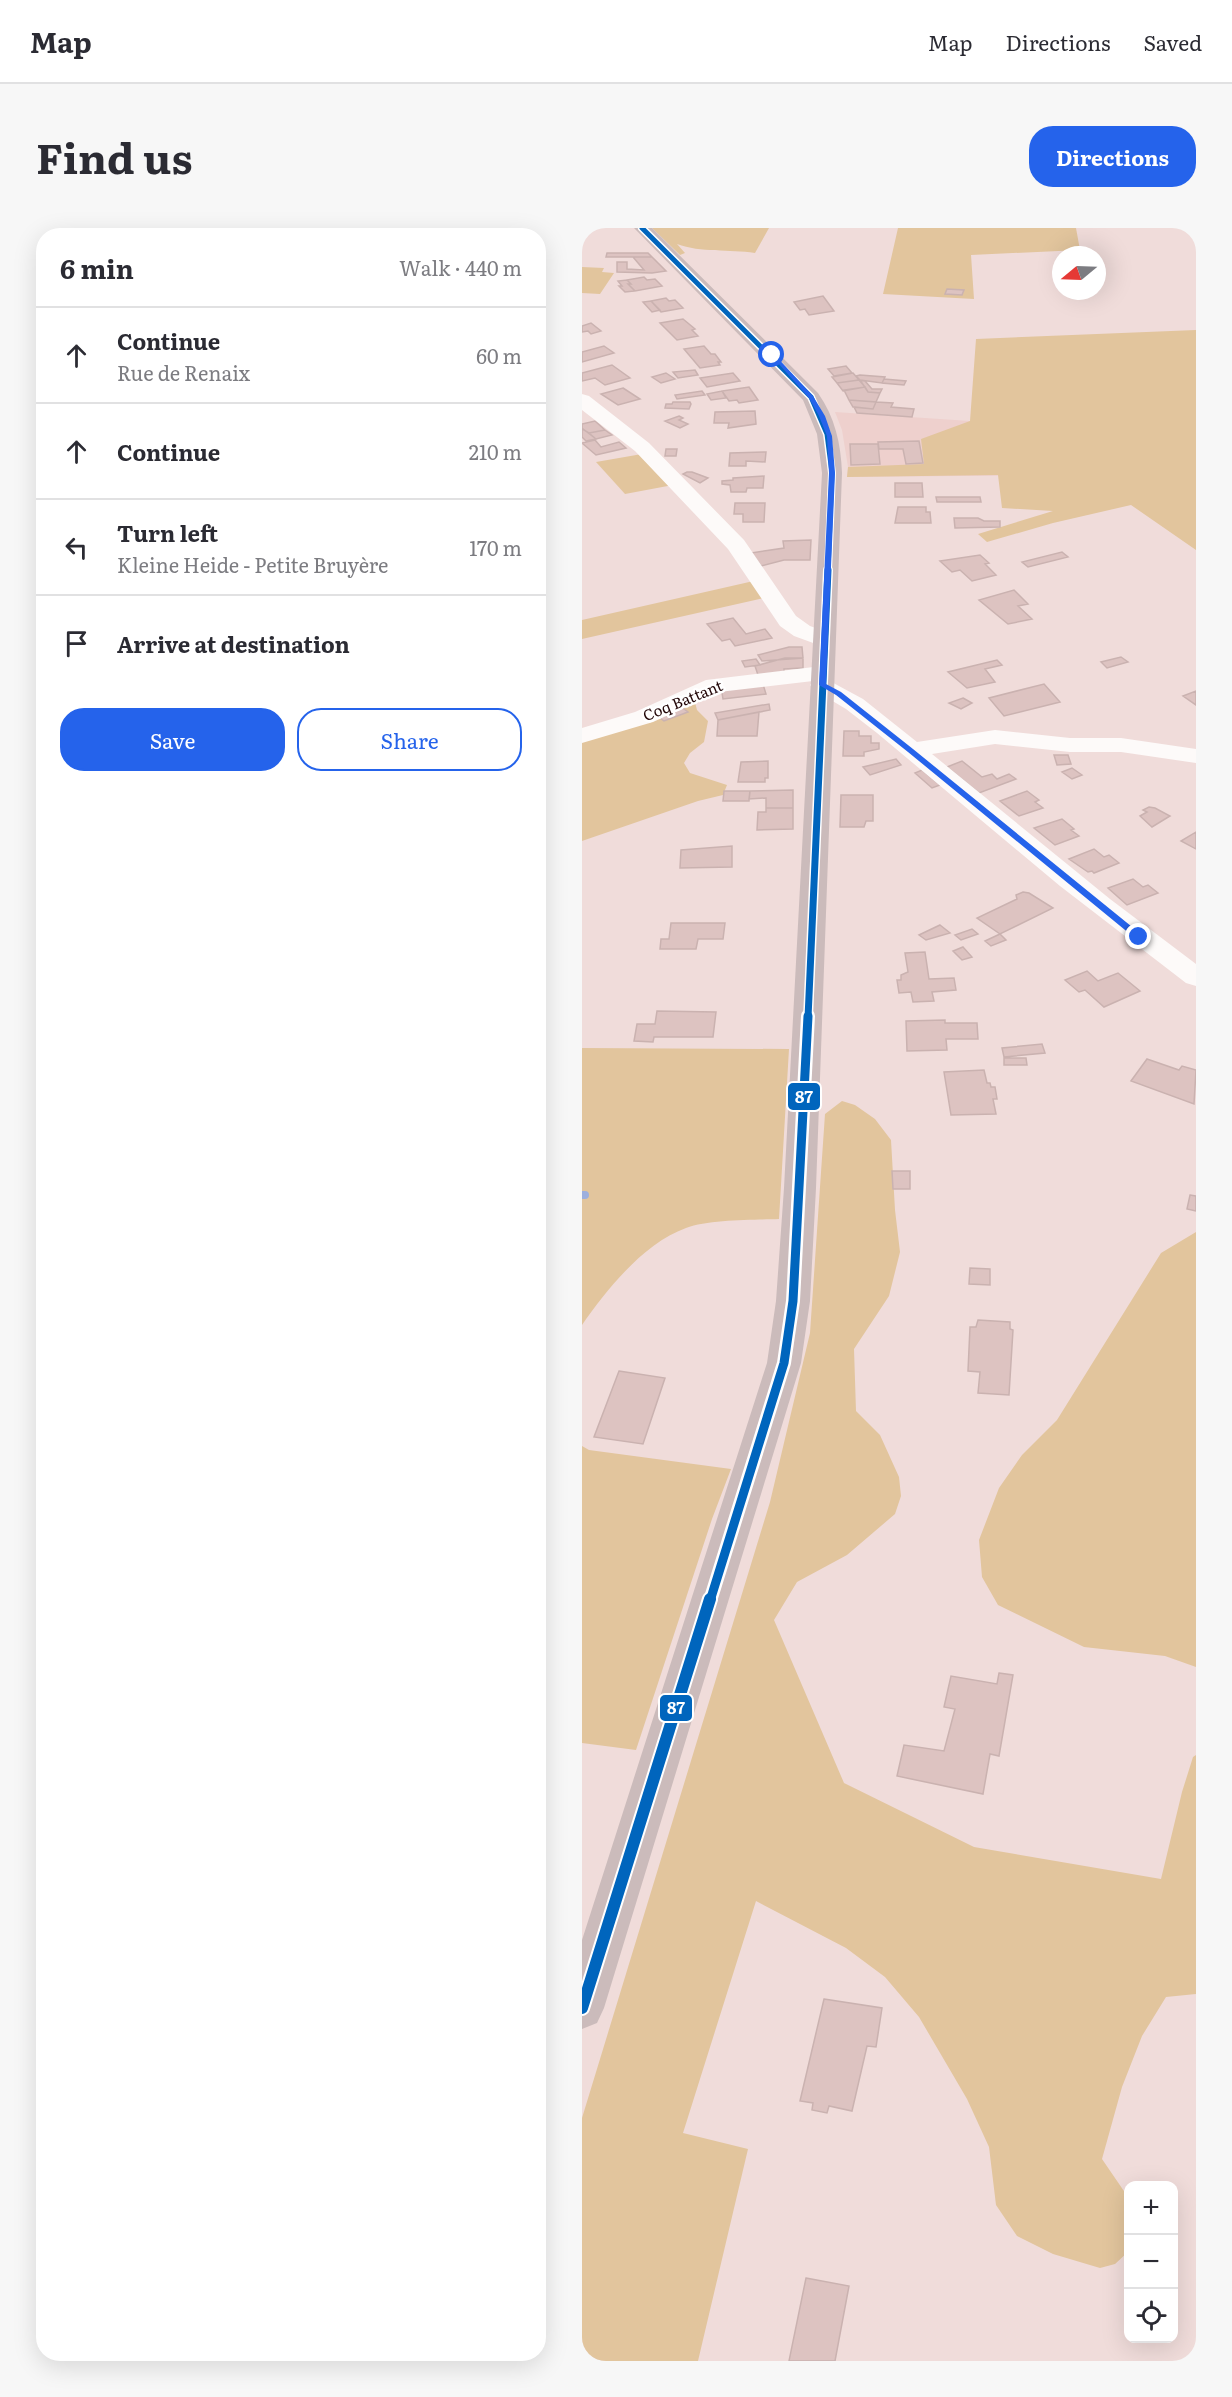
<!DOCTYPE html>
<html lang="en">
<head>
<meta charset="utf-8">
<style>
  body { margin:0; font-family:Literata,serif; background:#f7f7f7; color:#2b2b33 }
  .controls { position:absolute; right:18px; bottom:18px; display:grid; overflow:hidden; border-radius:12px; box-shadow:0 6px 24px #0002 }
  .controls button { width:54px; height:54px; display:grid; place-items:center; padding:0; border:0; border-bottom:2px solid #e1e1e2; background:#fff; color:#2b2b33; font:30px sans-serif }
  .compass { position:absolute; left:470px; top:18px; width:54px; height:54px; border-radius:50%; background:#fff; box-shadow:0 6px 24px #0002; rotate:251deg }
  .stop { position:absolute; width:18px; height:18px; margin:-14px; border:4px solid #2563eb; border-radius:50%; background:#fff }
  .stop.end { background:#2563eb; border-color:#fff; box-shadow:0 2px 6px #0008 }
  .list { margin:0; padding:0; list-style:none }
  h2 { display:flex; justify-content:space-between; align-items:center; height:78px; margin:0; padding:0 24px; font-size:26px }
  h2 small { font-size:20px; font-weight:400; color:#7c7c81 }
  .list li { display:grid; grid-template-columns:39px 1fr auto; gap:18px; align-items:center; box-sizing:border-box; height:96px; padding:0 24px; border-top:2px solid #e1e1e2 }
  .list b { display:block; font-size:22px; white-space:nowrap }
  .list p { margin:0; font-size:20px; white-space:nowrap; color:#7c7c81 }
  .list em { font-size:20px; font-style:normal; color:#7c7c81 }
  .actions { display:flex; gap:12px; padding:18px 24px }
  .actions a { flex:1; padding:14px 0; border:2px solid #2563eb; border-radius:24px; text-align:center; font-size:21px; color:#2563eb }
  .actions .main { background:#2563eb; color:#fff }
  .icon { flex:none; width:33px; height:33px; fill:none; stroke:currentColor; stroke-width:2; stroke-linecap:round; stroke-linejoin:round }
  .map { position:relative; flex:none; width:614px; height:2133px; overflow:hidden; border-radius:24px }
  header { display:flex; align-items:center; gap:36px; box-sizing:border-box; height:84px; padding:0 30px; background:#fff; border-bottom:2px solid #e1e1e2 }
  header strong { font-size:28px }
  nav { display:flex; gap:33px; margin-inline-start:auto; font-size:21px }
  .intro { display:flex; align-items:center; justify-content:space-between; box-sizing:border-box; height:144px; padding:0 36px }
  h1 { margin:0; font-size:42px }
  .button { padding:15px 27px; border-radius:24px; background:#2563eb; color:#fff; font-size:21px; font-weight:700 }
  main { display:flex; gap:36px; padding:0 36px }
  aside { flex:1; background:#fff; border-radius:24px; box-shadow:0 6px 24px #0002 }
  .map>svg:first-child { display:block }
  .built { fill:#eed0cd }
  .green { fill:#e2c59d }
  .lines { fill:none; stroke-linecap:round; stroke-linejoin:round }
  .stream { stroke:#9dafde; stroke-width:8 }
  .building { fill:#ddc3c1; stroke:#cab2b0; stroke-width:1.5 }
  .minor { fill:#fdfaf9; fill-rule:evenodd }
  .major { fill:#cbbbbb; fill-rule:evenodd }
  .bus-1-far3-casing { stroke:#fff; stroke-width:8 }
  .bus-1-far2-casing { stroke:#fff; stroke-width:10 }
  .bus-1-far1-casing { stroke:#fff; stroke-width:14 }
  .bus-1-casing { stroke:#fff; stroke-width:16 }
  .bus-1-far3 { stroke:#0065bd; stroke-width:5 }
  .bus-1-far2 { stroke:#0065bd; stroke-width:7 }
  .bus-1-far1 { stroke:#0065bd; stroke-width:9 }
  .bus-1 { stroke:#0065bd; stroke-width:12 }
  .route { fill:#2563eb }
  .labels { text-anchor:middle; stroke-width:5; stroke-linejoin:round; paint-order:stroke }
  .far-street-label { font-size:15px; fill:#210506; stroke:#fff }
  .line-badge { stroke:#fff; stroke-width:2 }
  .badge-label { font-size:16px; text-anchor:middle; font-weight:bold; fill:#fff }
</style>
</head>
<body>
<header>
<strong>Map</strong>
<nav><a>Map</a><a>Directions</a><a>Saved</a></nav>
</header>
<div class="intro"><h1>Find us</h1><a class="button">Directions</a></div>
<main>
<aside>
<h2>6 min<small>Walk · 440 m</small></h2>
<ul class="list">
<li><svg class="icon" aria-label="ahead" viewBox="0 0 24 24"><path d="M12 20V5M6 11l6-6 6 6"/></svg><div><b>Continue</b><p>Rue de Renaix</p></div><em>60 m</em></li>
<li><svg class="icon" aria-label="ahead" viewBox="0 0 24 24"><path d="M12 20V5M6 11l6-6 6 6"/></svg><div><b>Continue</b></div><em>210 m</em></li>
<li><svg class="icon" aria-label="left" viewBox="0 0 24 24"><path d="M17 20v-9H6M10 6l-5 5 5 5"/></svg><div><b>Turn left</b><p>Kleine Heide - Petite Bruyère</p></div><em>170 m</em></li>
<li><svg class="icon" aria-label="arrive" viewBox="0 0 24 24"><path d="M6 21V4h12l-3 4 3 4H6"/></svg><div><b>Arrive at destination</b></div></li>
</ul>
<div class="actions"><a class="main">Save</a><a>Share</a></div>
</aside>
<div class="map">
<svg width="614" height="2133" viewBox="0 0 614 2133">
  <rect width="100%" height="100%" fill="#f0dcda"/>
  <path class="built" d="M253 184 388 193 479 247 265 249 266 239 260 202Z"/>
  <path class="green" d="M70 0H187L173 25C147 21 119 25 95 16L103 25 98 27Z
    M316 0H494L498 22 389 27 392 71 301 66Z
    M0 39 22 40 20 44 32 45 18 66 0 65Z
    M614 102V322L549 277 471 295 405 314 396 306 471 283 420 280 416 247 265 249 266 239 342 236 339 211 388 193 394 111Z
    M60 226 91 257 43 266 14 234Z
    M176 352 187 369 0 411V392Z
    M112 470 115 482 126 493 122 514 108 525 102 535 108 545 145 557 141 567 116 573 0 613V511Z
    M0 820 207 821 197 991C172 992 127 991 104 1000 62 1015 25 1061 0 1097Z
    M260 873 273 877 293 891 309 912 313 982 318 1024 307 1068 272 1121 274 1183 298 1207 317 1249 319 1268 313 1286 265 1327 215 1354 192 1392 262 1555 392 1619 579 1651 600 1564 611 1529 614 1527V1766L584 1769 560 1808 540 1859 520 1931 546 1969V2024L533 2036 518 2040 471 2026 435 2008 414 1977 407 1919 385 1871 337 1789 303 1749 264 1720 174 1673 101 1905 166 1921 116 2133H0V1890L188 1274 228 1105 243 886Z
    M614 1004V1439L583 1428 502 1419 416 1377 400 1349 397 1312 417 1260 440 1227 475 1192 579 1025Z
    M0 1218 7 1222 149 1241 130 1291 54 1522 0 1515Z"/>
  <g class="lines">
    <path class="stream" d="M0 967H3"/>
  </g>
  <path class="building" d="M25 25H66L70 29H24Z
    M51 29H70L84 43 70 45 35 44V34H45V41L62 42Z
    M62 49 65 52 73 51 80 58 53 63 46 56H49L45 52Z
    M45 52 49 56H46L53 63 43 64 37 58H40L36 53Z
    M365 61 382 62 380 67 363 66Z
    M241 68 252 83 227 87 223 81 218 82 212 74Z
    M84 70 87 73 93 72 101 80 79 84 69 73Z
    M69 73 78 82 70 84 61 74Z
    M101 91 113 101 110 102 116 108 95 112 78 95Z
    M9 95 19 103 9 106 6 103 0 104V98Z
    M22 118 32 125 0 134V124Z
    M122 118 129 126H133L139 134H136L138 137 118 140 102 121Z
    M30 137 48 150 23 157 13 150 0 153V145Z
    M264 138 270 145 252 148 246 141Z
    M113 142 116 147 96 150 91 144Z
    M84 145 93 151 79 155 70 149Z
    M151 145 158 153 125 159 118 150Z
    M271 145 277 152 255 155 250 149Z
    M278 147 303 149 300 155 278 152 274 148Z
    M302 151 324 153 322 157 300 155Z
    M277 152 283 159 261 163 255 155Z
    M278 152 283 153 290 161H300L298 165 286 164Z
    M167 159 176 172 157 175 155 172 147 173 140 163Z
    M283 159 286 164 298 165 294 174 267 172 262 162Z
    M41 160 58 171 36 177 19 166Z
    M120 163 123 167 95 171 93 167Z
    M140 163 144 170 129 172 125 166Z
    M267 172 294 174 291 181 271 179Z
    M91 174H108L109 176 107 181 83 180 84 176H90Z
    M294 174 311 175 309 179 332 181 330 189 275 185 272 179 291 181Z
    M173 183 174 196 146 200 147 195H132L133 184Z
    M97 188 101 190 97 192 106 196 98 200 83 193Z
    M13 193 23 202 7 205 0 201V196Z
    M0 201H1L14 211 4 213 0 209Z
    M23 202 30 207 14 211 7 205Z
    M13 212 19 219 37 214 44 220 14 227 0 215Z
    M337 213 341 235 324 236 321 221H297L296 214Z
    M268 216H296L298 236 269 237Z
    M84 221H95L94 228H83Z
    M184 224 183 234 164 233V238H147L148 225Z
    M105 244H110L126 250 118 255 101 246Z
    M182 248 181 260H165L164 264H149L148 257 140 256V253L151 252V250Z
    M313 255H340L341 269H313Z
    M354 269H398L399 274H355Z
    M153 275H183L182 294H161V286H152Z
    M316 279H344V284H348L349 295H313Z
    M372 290H396L402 293H418V299L373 300Z
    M229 312 228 332H202L179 338 169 325 202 320 201 313Z
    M480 324 486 329 446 339 440 334Z
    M398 327 407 335 403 336 414 347 390 353 378 342 370 344 358 333Z
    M432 362 446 376 436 378 450 391 426 396 397 372Z
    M151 390 164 406 183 401 190 410 153 418 148 411 140 413 125 396Z
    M207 419H220L221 430 180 433 176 427Z
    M539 429 546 434 525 440 519 434Z
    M203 430H221V440L202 441V444L176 447 173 438Z
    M174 431 178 437 163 439 160 433Z
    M415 432 420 437 403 441 413 454 385 460 366 444Z
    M180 453 184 466 141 471 139 459Z
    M462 456 478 474 422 488 407 470Z
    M614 463V477L601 468Z
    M381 470 390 475 379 481 367 475Z
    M187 476 188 482 136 492 133 485Z
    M98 478 106 484 82 493 74 487Z
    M177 484 175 508H135L136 492Z
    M262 503H277V508H289V515H297V521L282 524V528H261Z
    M472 527H486L489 536 475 537Z
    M314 531 319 537 288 547 281 539Z
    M186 533V550H183V554H156L159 534Z
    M380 533 400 549 410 546 415 551 427 546 434 551 397 565 365 539Z
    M490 540 500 547 490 551 480 544Z
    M340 542 358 557 350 560 333 545Z
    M211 562V580H184V570L167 571 168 563Z
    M142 563H168L167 573H141Z
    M445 563 457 572 453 574 461 580 437 588 418 573Z
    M259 567H291V593H284L282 599H258Z
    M567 579 573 580 588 588 570 599 558 588 565 584 561 582Z
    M184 580H211V601L175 602 176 584H184Z
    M480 591 492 601 489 602 497 608 473 617 452 600Z
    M614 604V621L599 613Z
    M150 618V639L98 640 99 622Z
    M512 621 522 629 527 627 537 635 512 645 510 643 506 644 487 631Z
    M551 651 561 659 566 657 576 665 545 677 526 660Z
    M441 664 447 665 471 680 418 706 395 690 435 671 434 667Z
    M89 695H143L141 711H116L114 721H78L79 711H87Z
    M358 697 368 705 344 712 337 707Z
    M390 701 396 706 379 712 373 707Z
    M418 706 424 712 409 718 403 713Z
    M381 719 390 729 380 732 371 723Z
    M343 724 347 751 372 750 374 762 350 764 352 773 331 774 329 764 317 765 315 752H319V747L326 744 323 725Z
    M505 743 516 753 536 745 558 763 522 779 503 762 497 764 483 752Z
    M75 783 134 784 131 809H72L71 814 52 813 55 796H73Z
    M363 792V795H395L396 811H364L365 822 325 823 324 793Z
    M460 816 463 825 422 829 420 820Z
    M422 830H444L445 837H422Z
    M565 831 597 842 600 838 614 842 612 876 549 853Z
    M402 842 405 855H408L409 859H413L415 871H411L414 886 369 887 362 844Z
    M310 943H328V961H311Z
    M608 967 614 968V983L605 981Z
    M388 1040 408 1041V1057L387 1056Z
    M396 1092 428 1094V1101L431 1102 427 1167 396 1165 398 1144 386 1143 388 1099H394Z
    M37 1143 83 1150 61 1216 12 1209Z
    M417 1445 431 1447 417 1528 408 1526 401 1566 315 1548 322 1517 362 1523 373 1481 362 1479 369 1448 415 1456Z
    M242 1771 300 1780 294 1819 285 1818 270 1883 247 1878 245 1885 230 1882 231 1875 218 1873Z
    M224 2050 267 2058 253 2133H207Z"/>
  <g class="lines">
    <path class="minor" d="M0 166 7 168 67 215 162 312 214 388 228 398 250 406 254 411 250 416 242 418 234 416 212 408 198 398 146 321 53 223 0 182Z
      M240 438 248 440 252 445 244 451 281 471 335 514 413 502 488 510H539L614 521V535L539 524H488L413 516 350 526 528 671 614 736V758L604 755 478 658 295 505 264 481 232 462 228 457 231 453 137 464 71 494 0 515V500L53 484 124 452Z"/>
    <path class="major" d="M52 0H70L236 165C253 189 259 216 260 245L234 960 228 1073 219 1135 22 1780 15 1795 0 1801V1712L185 1135 194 1073 202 960 240 245 235 206 221 172Z"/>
    <defs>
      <path id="bus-1-far3" d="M60 0 229 169 245 206 250 245 246 343"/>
      <path id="bus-1-far2" d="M226 790 246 342"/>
      <path id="bus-1-far1" d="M128 1373 202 1135 211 1073 226 788"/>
      <path id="bus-1" d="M0 1780 128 1371"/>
    </defs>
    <use href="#bus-1-far3" class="bus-1-far3-casing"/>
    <use href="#bus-1-far2" class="bus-1-far2-casing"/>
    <use href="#bus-1-far1" class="bus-1-far1-casing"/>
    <use href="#bus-1" class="bus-1-casing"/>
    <use href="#bus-1-far3" class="bus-1-far3"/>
    <use href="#bus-1-far2" class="bus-1-far2"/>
    <use href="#bus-1-far1" class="bus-1-far1"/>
    <use href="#bus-1" class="bus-1"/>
  </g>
  <path class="route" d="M188 126H192L231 168 243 188 250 208 253 245 244 456 259 464 331 521 560 707V711H554L326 524 254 467 237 457 247 245 245 208 237 188 227 170Z"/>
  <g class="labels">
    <g class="far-street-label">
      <text transform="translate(101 473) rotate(-22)" y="5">Coq Battant</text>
    </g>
  </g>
  <g class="line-badge">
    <rect x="205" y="854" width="34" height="29" rx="6" fill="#0065bd"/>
    <rect x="77" y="1466" width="34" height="28" rx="6" fill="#0065bd"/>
  </g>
  <g class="badge-label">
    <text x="222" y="875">87</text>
    <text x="94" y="1486">87</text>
  </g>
</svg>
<div class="controls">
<button>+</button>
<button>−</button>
<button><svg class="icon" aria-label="locate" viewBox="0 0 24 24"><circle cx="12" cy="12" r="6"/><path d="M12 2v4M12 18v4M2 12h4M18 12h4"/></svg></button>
</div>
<svg class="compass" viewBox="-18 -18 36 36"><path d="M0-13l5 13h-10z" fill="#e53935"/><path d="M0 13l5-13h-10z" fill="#7c7c81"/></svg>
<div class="stop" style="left:190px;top:127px"></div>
<div class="stop end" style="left:557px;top:709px"></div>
</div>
</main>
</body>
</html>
